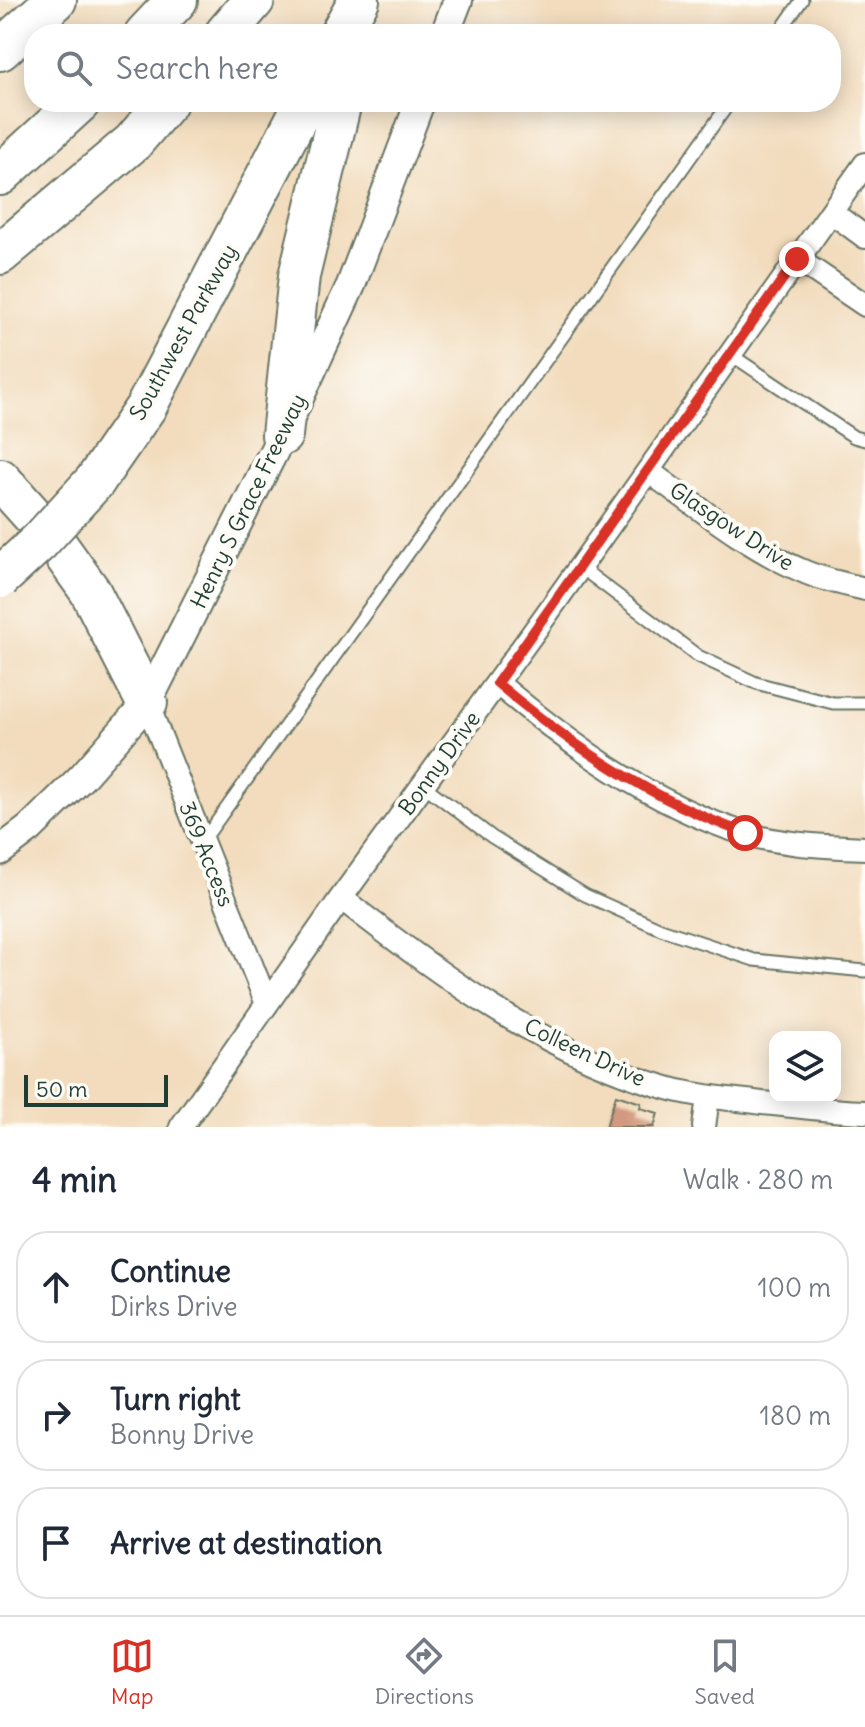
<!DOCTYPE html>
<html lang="en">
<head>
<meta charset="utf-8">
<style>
  body { margin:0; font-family:Delius,sans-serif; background:#f2f2f3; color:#1f2937 }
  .controls { position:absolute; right:24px; bottom:24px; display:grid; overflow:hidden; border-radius:16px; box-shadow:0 4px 20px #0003 }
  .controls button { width:72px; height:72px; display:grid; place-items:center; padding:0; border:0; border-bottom:2px solid #e0e1e3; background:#fff; color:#1f2937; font:40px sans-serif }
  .scale { position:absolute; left:24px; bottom:20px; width:144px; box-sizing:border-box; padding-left:8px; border:4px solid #1f3d34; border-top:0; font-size:22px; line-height:28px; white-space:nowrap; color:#1f3d34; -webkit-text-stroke:6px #fdfcf7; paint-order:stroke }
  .stop { position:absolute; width:24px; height:24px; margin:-18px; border:6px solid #d93025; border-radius:50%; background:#fff }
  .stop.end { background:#d93025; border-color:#fff; box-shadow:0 2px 8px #0008 }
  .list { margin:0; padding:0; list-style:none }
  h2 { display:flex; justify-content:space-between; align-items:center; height:104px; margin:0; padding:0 32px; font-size:34px }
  h2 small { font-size:26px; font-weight:400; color:#747a83 }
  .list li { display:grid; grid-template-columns:52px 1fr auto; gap:24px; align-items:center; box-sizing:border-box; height:112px; margin:0 16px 16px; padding:0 16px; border:2px solid #e0e1e3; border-radius:32px }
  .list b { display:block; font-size:30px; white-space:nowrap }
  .list p { margin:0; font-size:26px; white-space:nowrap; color:#747a83 }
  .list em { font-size:26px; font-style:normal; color:#747a83 }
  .icon { flex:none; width:44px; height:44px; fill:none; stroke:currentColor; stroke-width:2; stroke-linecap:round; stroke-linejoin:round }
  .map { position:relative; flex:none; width:865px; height:1127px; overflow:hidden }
  .search { position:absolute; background:#fff; box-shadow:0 4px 20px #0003; left:24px; right:24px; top:24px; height:88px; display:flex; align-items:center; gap:20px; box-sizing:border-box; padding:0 28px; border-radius:32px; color:#747a83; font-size:30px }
  .sheet { height:488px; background:#fff }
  nav { display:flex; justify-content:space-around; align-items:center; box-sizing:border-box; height:112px; border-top:2px solid #e0e1e3; background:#fff; font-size:22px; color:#747a83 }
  nav a { display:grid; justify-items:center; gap:4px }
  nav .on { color:#d93025 }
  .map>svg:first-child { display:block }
  .building { fill:#d3987f }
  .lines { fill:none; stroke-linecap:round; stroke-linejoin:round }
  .service-casing { stroke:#697564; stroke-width:15 }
  .minor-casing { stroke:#697564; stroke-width:26 }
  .tertiary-casing { stroke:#697564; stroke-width:32 }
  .motorway-casing { stroke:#697564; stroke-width:44 }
  .service { stroke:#fff; stroke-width:11 }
  .minor { stroke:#fff; stroke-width:22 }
  .tertiary { stroke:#fff; stroke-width:28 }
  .motorway { stroke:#fff; stroke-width:40 }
  .motorway-bridge-casing { stroke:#697564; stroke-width:44; stroke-linecap:butt }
  .motorway-bridge { stroke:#fff; stroke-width:40 }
  .route { stroke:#d93025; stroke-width:10 }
  .labels { text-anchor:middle; stroke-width:8; stroke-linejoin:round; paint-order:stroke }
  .street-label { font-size:22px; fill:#1f3d34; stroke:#fdfcf7 }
</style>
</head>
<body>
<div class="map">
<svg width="865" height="1127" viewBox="0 0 865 1127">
  <rect width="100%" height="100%" fill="#fdfcf7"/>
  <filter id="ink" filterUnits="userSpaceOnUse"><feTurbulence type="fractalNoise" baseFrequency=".0125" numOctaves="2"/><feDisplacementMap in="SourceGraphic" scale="16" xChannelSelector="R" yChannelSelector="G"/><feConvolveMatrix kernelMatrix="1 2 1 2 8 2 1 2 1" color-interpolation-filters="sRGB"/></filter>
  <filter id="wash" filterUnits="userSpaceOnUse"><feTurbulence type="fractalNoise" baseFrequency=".006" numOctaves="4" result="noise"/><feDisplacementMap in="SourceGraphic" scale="32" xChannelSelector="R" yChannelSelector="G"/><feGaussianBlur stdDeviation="1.8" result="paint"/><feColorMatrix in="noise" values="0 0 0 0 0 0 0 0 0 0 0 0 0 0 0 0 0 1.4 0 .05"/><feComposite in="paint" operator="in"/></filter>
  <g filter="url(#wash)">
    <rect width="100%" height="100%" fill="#f2dcbd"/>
    <g id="blocks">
      <path class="building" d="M616 1095 641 1103 640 1108 658 1113 654 1127H606Z"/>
    </g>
  </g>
  <g filter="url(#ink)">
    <use href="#blocks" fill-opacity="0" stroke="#697564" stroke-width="2"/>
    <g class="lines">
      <defs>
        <path id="service" d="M778 34 802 0
          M730 354 854 437 865 440
          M580 567 698 656 756 683 833 703H865
          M423 785 492 837 585 895 661 929 754 960 865 971
          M203 841 730 102"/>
        <path id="minor" d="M831 212 865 237
          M797 259 865 305
          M648 471C697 506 748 548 805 572 824 580 845 584 865 589
          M497 683C569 744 651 804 743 833 783 845 824 846 865 848
          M147 703 267 1004
          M341 898C439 975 549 1056 671 1089 701 1097 732 1099 762 1103 796 1106 830 1111 865 1112
          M181 1127 341 898 546 615 865 164
          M704 1127 708 1097"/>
        <path id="tertiary" d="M445 34 458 0
          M0 851 30 828 82 777 147 703 282 435 351 285 420 102"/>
        <path id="motorway" d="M145 34 177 0
          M225 34 254 0
          M340 34 359 0
          M0 50 56 0
          M0 175 80 102
          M0 254 133 142 167 102
          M282 435 299 276 341 102
          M0 479 50 535 90 591 147 703
          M95 481 146 407 305 102"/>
      </defs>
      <use href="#service" class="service-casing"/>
      <use href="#minor" class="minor-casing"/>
      <use href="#tertiary" class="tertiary-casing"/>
      <use href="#motorway" class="motorway-casing"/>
      <use href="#service" class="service"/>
      <use href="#minor" class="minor"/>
      <use href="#tertiary" class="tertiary"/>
      <use href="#motorway" class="motorway"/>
      <defs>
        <path id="motorway-bridge" d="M0 578 40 541 95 481"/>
      </defs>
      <use href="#motorway-bridge" class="motorway-bridge-casing"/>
      <use href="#motorway-bridge" class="motorway-bridge"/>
    </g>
  </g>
  <g class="lines" filter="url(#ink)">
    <path class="route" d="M745 833C652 800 572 746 497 683L797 259"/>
  </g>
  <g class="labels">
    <g class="street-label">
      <text transform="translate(183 332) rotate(-61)" y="8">Southwest Parkway</text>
      <text transform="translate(248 501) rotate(-64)" y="8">Henry S Grace Freeway</text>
      <text transform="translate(732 526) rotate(33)" y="8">Glasgow Drive</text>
      <text transform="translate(439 763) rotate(-54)" y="8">Bonny Drive</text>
      <text transform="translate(207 854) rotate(68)" y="8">369 Access</text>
      <text transform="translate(585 1052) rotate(25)" y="8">Colleen Drive</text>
    </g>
  </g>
</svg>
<div class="controls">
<button><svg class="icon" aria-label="layers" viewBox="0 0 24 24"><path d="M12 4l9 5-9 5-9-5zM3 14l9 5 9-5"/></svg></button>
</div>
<div class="scale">50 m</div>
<div class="stop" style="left:745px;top:833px"></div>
<div class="stop end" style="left:797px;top:259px"></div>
<div class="search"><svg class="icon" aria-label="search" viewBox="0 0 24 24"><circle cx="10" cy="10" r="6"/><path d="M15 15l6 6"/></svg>Search here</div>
</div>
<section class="sheet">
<h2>4 min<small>Walk · 280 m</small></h2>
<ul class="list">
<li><svg class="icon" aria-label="ahead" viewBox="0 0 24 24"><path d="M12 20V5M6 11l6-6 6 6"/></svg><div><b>Continue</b><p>Dirks Drive</p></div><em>100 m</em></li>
<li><svg class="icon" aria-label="right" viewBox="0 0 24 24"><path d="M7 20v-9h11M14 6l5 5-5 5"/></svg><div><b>Turn right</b><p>Bonny Drive</p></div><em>180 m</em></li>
<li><svg class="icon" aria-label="arrive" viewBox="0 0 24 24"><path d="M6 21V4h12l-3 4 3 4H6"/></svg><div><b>Arrive at destination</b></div></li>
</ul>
</section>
<nav>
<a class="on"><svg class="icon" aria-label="map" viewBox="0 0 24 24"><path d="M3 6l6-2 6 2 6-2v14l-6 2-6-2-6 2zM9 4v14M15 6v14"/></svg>Map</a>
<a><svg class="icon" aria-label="directions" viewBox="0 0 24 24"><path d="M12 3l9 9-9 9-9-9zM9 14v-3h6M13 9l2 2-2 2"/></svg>Directions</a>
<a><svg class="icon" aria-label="saved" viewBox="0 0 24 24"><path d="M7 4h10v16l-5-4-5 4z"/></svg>Saved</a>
</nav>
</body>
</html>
